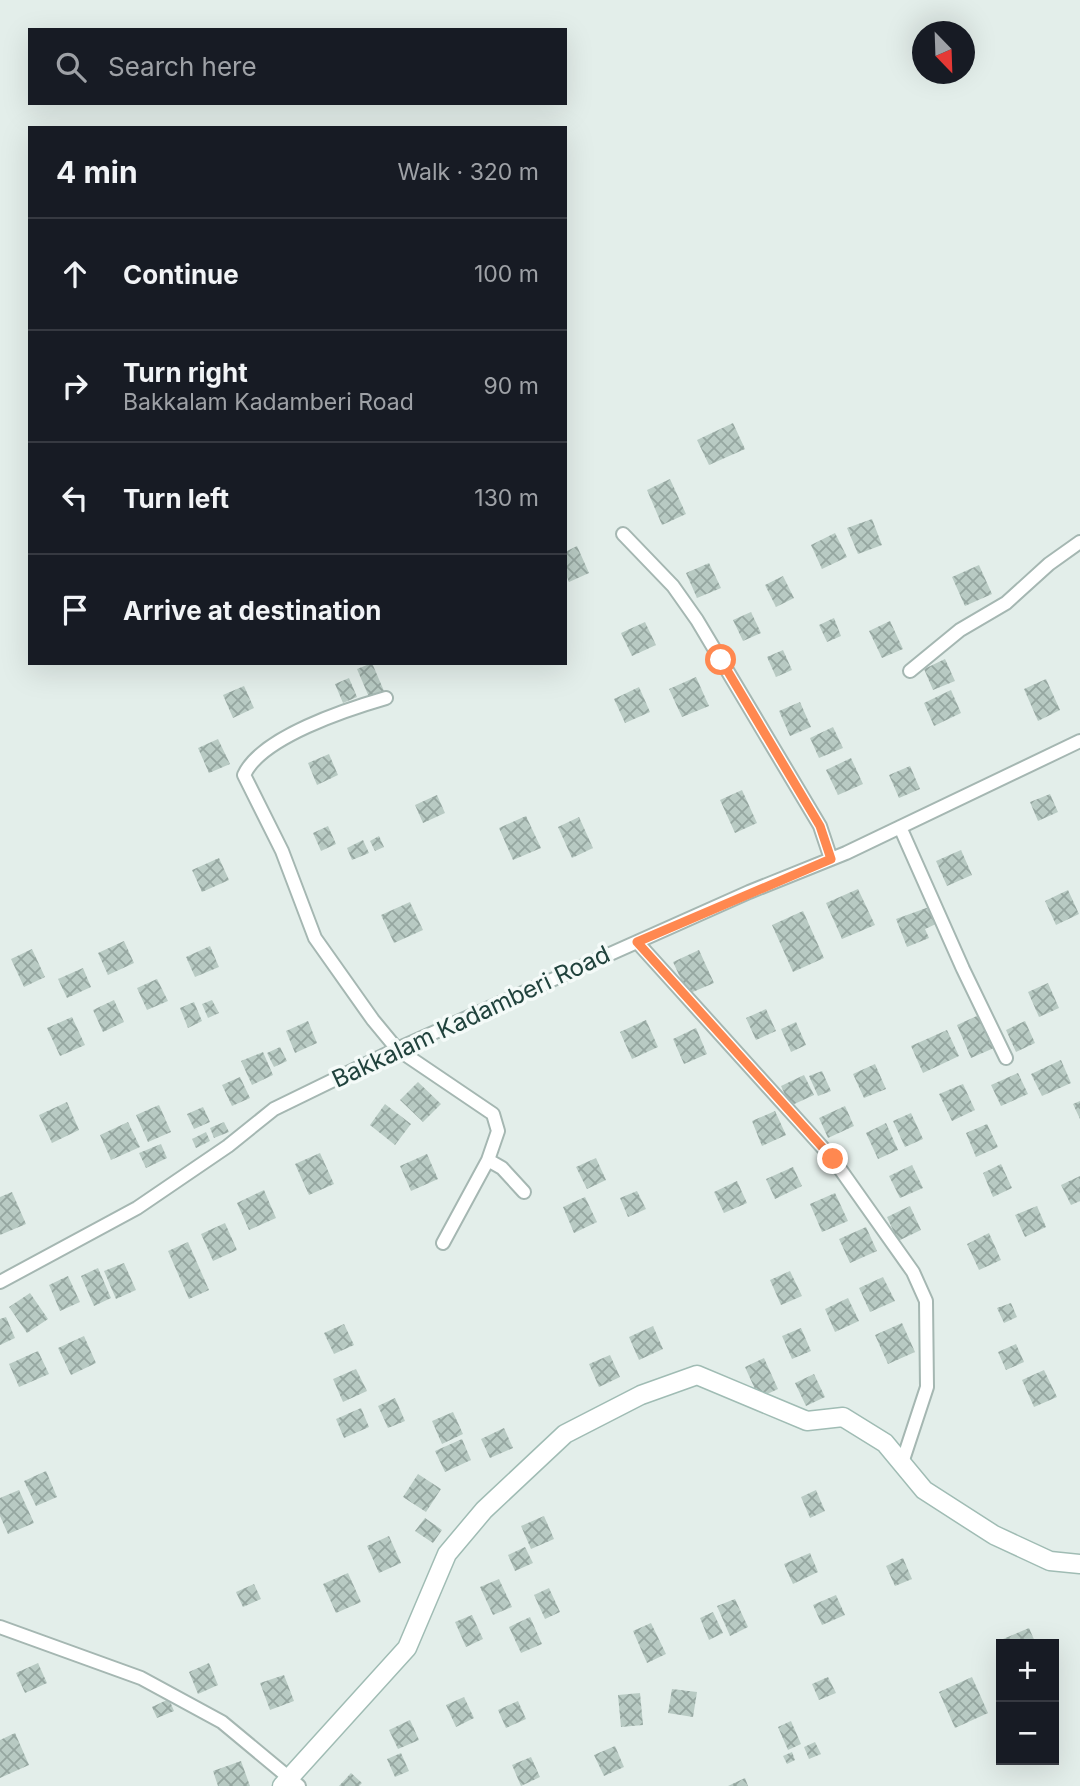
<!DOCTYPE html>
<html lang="en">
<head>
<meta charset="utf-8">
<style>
  body { margin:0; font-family:Inter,sans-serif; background:#242831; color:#f1f3f6 }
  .controls { position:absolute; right:21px; bottom:21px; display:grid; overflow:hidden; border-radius:0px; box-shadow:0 7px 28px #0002 }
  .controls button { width:63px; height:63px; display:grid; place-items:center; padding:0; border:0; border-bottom:2px solid #363941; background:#171b24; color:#f1f3f6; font:35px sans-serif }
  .compass { position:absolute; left:912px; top:21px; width:63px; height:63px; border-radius:50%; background:#171b24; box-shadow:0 7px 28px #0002; rotate:157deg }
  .stop { position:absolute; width:21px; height:21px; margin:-16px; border:5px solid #ff8850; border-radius:50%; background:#fff }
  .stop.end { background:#ff8850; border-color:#fff; box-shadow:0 2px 7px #0008 }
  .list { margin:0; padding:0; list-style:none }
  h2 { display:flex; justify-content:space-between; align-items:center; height:91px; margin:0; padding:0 28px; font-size:30px }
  h2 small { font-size:23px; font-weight:400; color:#9ea1a6 }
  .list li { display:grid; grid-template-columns:46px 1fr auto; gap:21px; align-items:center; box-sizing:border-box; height:112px; padding:0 28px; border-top:2px solid #363941 }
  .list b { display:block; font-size:26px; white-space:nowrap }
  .list p { margin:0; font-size:23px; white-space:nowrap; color:#9ea1a6 }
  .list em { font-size:23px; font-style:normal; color:#9ea1a6 }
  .icon { flex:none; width:38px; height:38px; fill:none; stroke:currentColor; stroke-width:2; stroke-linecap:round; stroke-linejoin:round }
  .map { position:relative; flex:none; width:1080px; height:1786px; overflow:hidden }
  .search { position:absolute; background:#171b24; box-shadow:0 7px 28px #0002; left:28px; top:28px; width:539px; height:77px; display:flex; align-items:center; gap:18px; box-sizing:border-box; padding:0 24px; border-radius:0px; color:#9ea1a6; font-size:26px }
  .panel { position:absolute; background:#171b24; box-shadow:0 7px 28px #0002; left:28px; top:126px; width:539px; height:539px; border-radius:0px }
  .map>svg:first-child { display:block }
  .building { fill:url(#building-cross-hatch) }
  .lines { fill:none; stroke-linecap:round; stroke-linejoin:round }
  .street-casing { stroke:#a5b7b2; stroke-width:16 }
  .secondary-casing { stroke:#a0bcb4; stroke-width:21 }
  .street { stroke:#fff; stroke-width:12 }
  .secondary { stroke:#fff; stroke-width:18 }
  .route { stroke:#ff8850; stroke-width:9 }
  .labels { text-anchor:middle; stroke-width:7; stroke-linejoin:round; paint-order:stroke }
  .street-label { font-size:24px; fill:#20423c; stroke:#f4faf8 }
</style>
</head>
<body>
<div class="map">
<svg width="1080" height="1786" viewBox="0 0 1080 1786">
  <defs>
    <pattern id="building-cross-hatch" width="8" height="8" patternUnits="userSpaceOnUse" patternTransform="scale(1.75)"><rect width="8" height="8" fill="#b8cac3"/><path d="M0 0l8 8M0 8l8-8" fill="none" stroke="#95a6a0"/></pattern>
  </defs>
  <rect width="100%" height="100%" fill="#e3eeea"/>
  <path class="building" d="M733 423 745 449 709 465 697 440Z
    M670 479 686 514 662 525 647 490Z
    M872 519 882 545 858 554 847 528Z
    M835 533 847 557 822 569 811 545Z
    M577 546 589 573 569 582 565 573V552Z
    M709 563 721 588 697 598 686 573Z
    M979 565 992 594 965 606 952 577Z
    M783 576 794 598 776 607 765 585Z
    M751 612 761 633 743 641 733 620Z
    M834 618 841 636 827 642 819 625Z
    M890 621 903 649 882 658 869 631Z
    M645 622 656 645 632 656 621 633Z
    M783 650 792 670 776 677 767 657Z
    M945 659 955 681 933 690 924 669Z
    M372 663 384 691 369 697 357 669Z
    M696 677 709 706 682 717 669 689Z
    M349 678 357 697 343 703 335 684Z
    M1046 679 1060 710 1038 721 1024 689Z
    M244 686 254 708 233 718 223 695Z
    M639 687 650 712 625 723 614 699Z
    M951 690 961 713 934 726 924 703Z
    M800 702 811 727 790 736 779 711Z
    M833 727 843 748 819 758 810 738Z
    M218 739 230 764 209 773 198 748Z
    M329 754 338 775 317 785 308 763Z
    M851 758 863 784 838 795 826 770Z
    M910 766 920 789 899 798 889 775Z
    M742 790 757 823 735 833 720 800Z
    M1050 794 1058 812 1038 821 1030 802Z
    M437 795 445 813 423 823 415 805Z
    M526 816 541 848 513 860 499 828Z
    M579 817 593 848 572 858 558 827Z
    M328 826 336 844 321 851 313 833Z
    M379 836 384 847 375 851 370 841Z
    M363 840 369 853 352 860 347 848Z
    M961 850 972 875 947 886 936 861Z
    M219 858 229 880 202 892 192 870Z
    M858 889 875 925 842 939 826 903Z
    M1068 890 1079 914 1056 925 1045 901Z
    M410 902 423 930 394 943 381 915Z
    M929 907 936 924 925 929 929 938 907 947 896 919Z
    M803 911 824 958 793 972 772 925Z
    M124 941 134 963 108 975 98 953Z
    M210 946 219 967 195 977 186 957Z
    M32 949 45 977 24 987 11 959Z
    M699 950 714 983 688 994 673 962Z
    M83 968 91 987 67 998 58 979Z
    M157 979 168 1001 147 1010 137 988Z
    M1048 983 1059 1008 1039 1017 1028 992Z
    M114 1000 124 1022 103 1032 93 1010Z
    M212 1000 219 1013 208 1018 202 1004Z
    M194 1002 202 1021 188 1028 180 1008Z
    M766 1009 776 1031 756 1040 746 1018Z
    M979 1015 994 1048 971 1058 957 1025Z
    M72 1017 85 1045 60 1056 47 1028Z
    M646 1020 658 1047 632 1059 620 1032Z
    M308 1021 317 1043 295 1053 286 1031Z
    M1025 1021 1035 1043 1016 1052 1006 1030Z
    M796 1022 806 1045 791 1052 781 1029Z
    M696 1028 707 1054 684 1064 673 1039Z
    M947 1030 959 1056 923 1073 911 1046Z
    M280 1047 287 1061 274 1067 267 1053Z
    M263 1052 273 1075 252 1085 241 1061Z
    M1061 1060 1071 1083 1042 1096 1031 1074Z
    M875 1064 886 1089 864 1098 853 1074Z
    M822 1071 831 1091 818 1096 809 1076Z
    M1018 1073 1028 1094 1001 1106 991 1085Z
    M804 1075 814 1095 790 1106 781 1086Z
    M240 1077 250 1098 232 1106 222 1085Z
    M418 1082 441 1104 423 1122 400 1100Z
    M963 1084 975 1110 952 1121 939 1094Z
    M1080 1101V1119L1073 1104Z
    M67 1102 79 1130 52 1143 39 1115Z
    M385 1104 411 1124 395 1145 370 1125Z
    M159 1105 171 1132 148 1142 136 1115Z
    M845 1106 854 1126 828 1138 819 1118Z
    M203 1107 210 1122 194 1129 187 1114Z
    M775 1111 786 1135 762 1146 752 1121Z
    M911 1113 923 1139 905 1147 893 1121Z
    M128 1122 140 1147 111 1160 100 1135Z
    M224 1122 229 1132 214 1138 210 1128Z
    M886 1123 898 1150 878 1159 866 1133Z
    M987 1124 998 1147 976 1157 966 1133Z
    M206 1132 210 1141 196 1148 192 1139Z
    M161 1144 167 1158 146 1168 139 1153Z
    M320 1153 334 1184 309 1195 295 1164Z
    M427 1154 438 1179 411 1191 400 1166Z
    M596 1158 606 1180 587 1189 576 1167Z
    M1001 1164 1012 1188 993 1197 983 1173Z
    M912 1165 923 1188 900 1198 889 1176Z
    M793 1167 802 1186 775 1199 766 1179Z
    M1080 1176V1201L1071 1205 1061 1185Z
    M737 1181 747 1203 724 1213 714 1192Z
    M264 1190 276 1218 249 1230 237 1203Z
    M637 1191 646 1209 628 1217 620 1198Z
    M12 1192 26 1224 0 1235V1197Z
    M835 1193 848 1221 822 1232 810 1204Z
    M585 1197 597 1222 574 1233 563 1207Z
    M910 1206 921 1230 898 1241 887 1217Z
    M1037 1206 1046 1227 1025 1237 1015 1215Z
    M225 1223 237 1250 213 1261 201 1234Z
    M866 1227 877 1251 850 1263 839 1239Z
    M989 1233 1001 1260 979 1270 967 1244Z
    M188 1242 209 1290 189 1299 168 1251Z
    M124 1263 136 1290 116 1299 104 1271Z
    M98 1268 111 1298 94 1306 81 1276Z
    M790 1271 802 1296 781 1305 770 1280Z
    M68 1276 80 1302 60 1311 49 1285Z
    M883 1277 895 1301 870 1312 859 1288Z
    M30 1293 48 1319 27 1333 9 1307Z
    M848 1298 859 1321 835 1332 825 1309Z
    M1011 1303 1017 1317 1004 1323 997 1308Z
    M6 1317 15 1338 0 1345V1319Z
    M902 1323 915 1352 888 1364 875 1335Z
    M344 1324 354 1345 334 1354 324 1333Z
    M653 1326 663 1349 639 1360 629 1337Z
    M801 1328 811 1351 792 1359 782 1336Z
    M84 1336 96 1363 71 1375 58 1348Z
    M1016 1344 1024 1362 1006 1370 998 1352Z
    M38 1351 49 1374 19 1387 9 1364Z
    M610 1355 620 1377 599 1387 589 1364Z
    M764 1358 778 1389 759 1398 745 1367Z
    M356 1369 367 1391 343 1402 333 1379Z
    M1044 1370 1057 1397 1034 1407 1022 1380Z
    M814 1374 825 1397 806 1406 795 1383Z
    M395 1398 405 1421 388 1428 378 1406Z
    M361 1408 369 1427 344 1438 336 1419Z
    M453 1412 463 1434 442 1444 432 1421Z
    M504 1428 513 1448 490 1458 481 1439Z
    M462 1439 471 1460 445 1472 435 1451Z
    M46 1471 57 1497 36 1506 24 1481Z
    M418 1474 441 1489 426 1512 403 1497Z
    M19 1490 34 1523 8 1534 0 1516V1498Z
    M816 1490 825 1511 810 1518 801 1497Z
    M544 1516 554 1539 531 1549 521 1526Z
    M425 1518 442 1530 433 1543 415 1531Z
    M389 1536 401 1563 379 1573 367 1546Z
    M525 1547 533 1563 515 1571 508 1555Z
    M810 1553 818 1572 793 1584 784 1564Z
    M903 1558 912 1579 895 1586 886 1566Z
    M348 1573 361 1602 336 1613 323 1584Z
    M499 1579 512 1607 493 1615 480 1587Z
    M254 1584 261 1599 243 1607 236 1592Z
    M549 1588 560 1612 545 1619 534 1595Z
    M836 1595 845 1615 822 1625 813 1605Z
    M735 1599 748 1627 730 1636 717 1606Z
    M713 1612 723 1633 709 1640 700 1618Z
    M472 1615 483 1639 466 1647 455 1622Z
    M530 1617 542 1644 521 1653 509 1627Z
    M651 1623 666 1654 647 1663 633 1631Z
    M1029 1628 1036 1644H1005L1003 1639Z
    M38 1663 47 1683 25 1693 16 1673Z
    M209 1663 218 1685 198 1694 189 1672Z
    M284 1675 294 1701 270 1710 260 1683Z
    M828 1677 836 1693 819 1700 812 1684Z
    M972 1677 988 1713 955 1728 939 1692Z
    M672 1689 697 1692 693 1717 668 1713Z
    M640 1693 643 1725 621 1727 618 1695Z
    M464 1697 474 1718 456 1727 446 1705Z
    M169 1699 174 1711 157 1718 152 1707Z
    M518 1701 526 1719 506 1728 498 1710Z
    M410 1720 419 1740 398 1749 389 1730Z
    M791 1721 801 1744 788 1750 778 1727Z
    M15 1733 29 1765 0 1778V1740Z
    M815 1742 821 1754 809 1759 804 1747Z
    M615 1746 624 1767 604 1776 594 1755Z
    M792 1752 795 1760 787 1764 783 1756Z
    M401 1753 409 1771 395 1777 387 1759Z
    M531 1757 540 1777 521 1786 512 1765Z
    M241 1761 250 1786H218L213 1771Z
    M351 1773 362 1783 359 1786H339Z
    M745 1778 748 1786H728Z"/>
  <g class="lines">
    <defs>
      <path id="street" d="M623 534 673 586 697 620 820 826 831 859
        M910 671 960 630 1006 603 1049 564 1080 542
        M386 698C348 709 261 737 244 775L282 851 315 938 373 1020 397 1049 493 1114 498 1131 488 1160 443 1243
        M900 827 963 969 1006 1058
        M637 942 833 1159 913 1272 926 1301 927 1387 902 1463
        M488 1160 502 1168 524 1192
        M0 1282 137 1208 228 1146 274 1109 397 1049 749 892 846 853 1080 741
        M0 1627 141 1678 222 1722 299 1786"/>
      <path id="secondary" d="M282 1786 407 1648 447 1554 484 1510 565 1434 641 1395 697 1375 807 1421 843 1417 885 1443 924 1490 994 1535 1050 1561 1080 1564"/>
    </defs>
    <use href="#street" class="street-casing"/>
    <use href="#secondary" class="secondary-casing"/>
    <use href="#street" class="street"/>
    <use href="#secondary" class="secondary"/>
  </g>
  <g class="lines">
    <path class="route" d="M721 660 820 826 831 859 637 942 833 1159"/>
  </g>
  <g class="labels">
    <g class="street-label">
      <text transform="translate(471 1017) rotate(-25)" y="8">Bakkalam Kadamberi Road</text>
    </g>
  </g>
</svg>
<div class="controls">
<button>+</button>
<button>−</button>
</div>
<svg class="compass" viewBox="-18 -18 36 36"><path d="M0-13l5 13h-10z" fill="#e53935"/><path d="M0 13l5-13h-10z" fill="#9ea1a6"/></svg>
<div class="stop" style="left:721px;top:660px"></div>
<div class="stop end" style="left:833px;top:1159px"></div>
<div class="search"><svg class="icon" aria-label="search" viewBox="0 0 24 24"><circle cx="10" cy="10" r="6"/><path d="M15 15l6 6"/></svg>Search here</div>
<section class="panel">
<h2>4 min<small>Walk · 320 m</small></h2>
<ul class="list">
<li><svg class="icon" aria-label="ahead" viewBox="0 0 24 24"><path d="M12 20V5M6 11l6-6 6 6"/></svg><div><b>Continue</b></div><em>100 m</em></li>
<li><svg class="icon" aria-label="right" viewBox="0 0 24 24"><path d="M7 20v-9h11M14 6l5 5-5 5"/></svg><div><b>Turn right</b><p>Bakkalam Kadamberi Road</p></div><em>90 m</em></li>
<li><svg class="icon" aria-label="left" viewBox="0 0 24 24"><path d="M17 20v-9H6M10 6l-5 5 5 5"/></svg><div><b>Turn left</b></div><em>130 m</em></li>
<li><svg class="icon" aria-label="arrive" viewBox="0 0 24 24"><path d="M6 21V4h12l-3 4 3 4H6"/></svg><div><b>Arrive at destination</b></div></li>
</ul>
</section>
</div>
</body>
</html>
